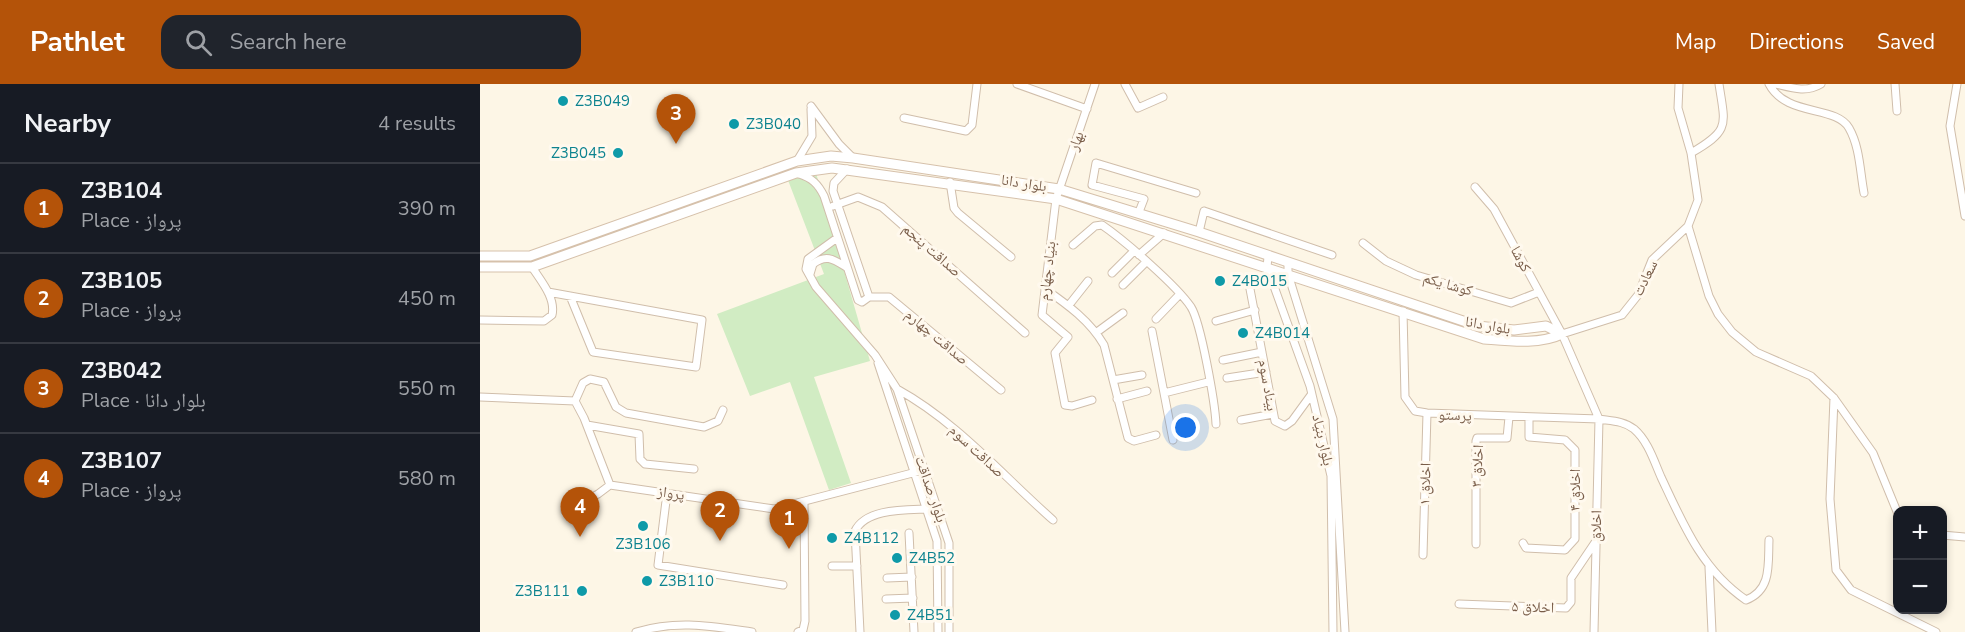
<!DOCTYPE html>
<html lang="en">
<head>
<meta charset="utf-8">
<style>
  body { margin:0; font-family:"Nunito Sans","Noto Naskh Arabic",sans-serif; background:#20242c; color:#f1f3f6 }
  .controls { position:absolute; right:18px; bottom:18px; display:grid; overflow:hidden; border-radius:12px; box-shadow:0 3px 9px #0003 }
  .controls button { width:54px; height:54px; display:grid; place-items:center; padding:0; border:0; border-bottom:2px solid #363941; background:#171b24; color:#f1f3f6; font:30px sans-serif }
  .you { position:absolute; left:706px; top:344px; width:21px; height:21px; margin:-15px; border:4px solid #fff; border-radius:50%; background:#1a73e8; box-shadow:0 0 0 9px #1a73e833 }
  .badge { display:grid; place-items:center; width:39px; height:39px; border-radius:50%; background:#b45309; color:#fff; font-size:20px; font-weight:700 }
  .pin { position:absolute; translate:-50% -50px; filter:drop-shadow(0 2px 3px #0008) }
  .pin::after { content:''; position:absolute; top:32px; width:21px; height:18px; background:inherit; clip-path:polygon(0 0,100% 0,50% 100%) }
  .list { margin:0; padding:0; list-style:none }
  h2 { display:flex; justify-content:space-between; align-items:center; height:78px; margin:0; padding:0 24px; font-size:26px }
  h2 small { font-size:20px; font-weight:400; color:#9ea1a6 }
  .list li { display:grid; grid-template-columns:39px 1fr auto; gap:18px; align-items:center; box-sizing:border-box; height:90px; padding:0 24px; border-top:2px solid #363941 }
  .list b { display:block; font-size:22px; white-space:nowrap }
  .list p { margin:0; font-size:20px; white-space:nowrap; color:#9ea1a6 }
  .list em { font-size:20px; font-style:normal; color:#9ea1a6 }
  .icon { flex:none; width:33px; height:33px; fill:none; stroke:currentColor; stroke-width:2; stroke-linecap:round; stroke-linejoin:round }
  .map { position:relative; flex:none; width:1485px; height:548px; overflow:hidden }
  header { display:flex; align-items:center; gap:36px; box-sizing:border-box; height:84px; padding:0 30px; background:#b45309; color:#fff }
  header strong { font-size:28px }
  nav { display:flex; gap:33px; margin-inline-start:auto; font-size:21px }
  .search { width:420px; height:54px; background:#20242c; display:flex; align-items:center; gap:15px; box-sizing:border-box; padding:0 21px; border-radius:18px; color:#9ea1a6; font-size:22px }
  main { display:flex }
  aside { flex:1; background:#171b24 }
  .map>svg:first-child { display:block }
  .green { fill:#d1ecc3 }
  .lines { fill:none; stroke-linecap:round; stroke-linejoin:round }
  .street-casing { stroke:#d0beab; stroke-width:9 }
  .secondary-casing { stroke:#d6c1ab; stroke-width:11 }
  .street { stroke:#fff; stroke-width:7 }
  .secondary { stroke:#fff; stroke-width:9 }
  .culture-dot { fill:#0f9aa8; stroke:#fff9ee; stroke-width:2 }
  .labels { text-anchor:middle; stroke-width:6; stroke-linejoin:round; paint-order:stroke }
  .culture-label { font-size:15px; fill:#0d838f; stroke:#fff9ee; text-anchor:start }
  .street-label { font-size:15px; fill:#795d49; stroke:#fff9ee }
</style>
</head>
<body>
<header>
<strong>Pathlet</strong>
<div class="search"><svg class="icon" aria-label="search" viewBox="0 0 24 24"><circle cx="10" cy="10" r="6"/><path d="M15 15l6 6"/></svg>Search here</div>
<nav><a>Map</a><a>Directions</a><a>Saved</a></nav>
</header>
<main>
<aside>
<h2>Nearby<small>4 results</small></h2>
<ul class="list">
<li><span class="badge">1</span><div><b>Z3B104</b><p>Place · پرواز</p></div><em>390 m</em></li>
<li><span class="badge">2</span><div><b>Z3B105</b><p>Place · پرواز</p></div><em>450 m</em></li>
<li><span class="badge">3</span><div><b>Z3B042</b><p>Place · بلوار دانا</p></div><em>550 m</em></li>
<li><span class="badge">4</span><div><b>Z3B107</b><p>Place · پرواز</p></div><em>580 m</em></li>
</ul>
</aside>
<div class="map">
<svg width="1485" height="548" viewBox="0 0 1485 548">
  <rect width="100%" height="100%" fill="#fdf6e6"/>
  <path class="green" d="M334 82 390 277 334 293 371 399 349 406 310 298 270 312 237 230 344 190 306 91Z"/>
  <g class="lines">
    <defs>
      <path id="street" d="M537 0 607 25
        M645 0 658 24 683 13
        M1289 0C1306 33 1356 21 1369 44 1380 63 1380 88 1384 109
        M1296 0C1312 4 1326 9 1341 0
        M1415 0 1417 27
        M1477 0 1470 42 1485 132
        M331 22 359 60 373 74
        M424 34 486 47 492 41 497 0
        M1211 69C1251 46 1245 41 1239 0
        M317 77 332 52 331 25
        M319 90C332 94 338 100 344 112L378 216 382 218 389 213 353 107 354 99 367 85
        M470 98 474 124 478 129 531 173
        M995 103 1014 125 1082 250 1119 335 1114 548
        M353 122 378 113 402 123 545 249
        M659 128 664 115 612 101 616 79 716 109
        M1208 142 1229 212 1238 230 1252 248 1276 268 1331 292 1354 314 1393 369 1418 430
        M719 148 724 127 852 171
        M357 154 328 175 326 185 336 203 395 271 417 305 469 459V548
        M883 159 906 177 936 191 1031 219 1059 208
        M593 161 615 142 622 141C644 156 697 202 711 223 721 239 735 319 736 340
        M659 171 684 149
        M788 173 787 183 830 302 851 392 853 548
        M808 180V190L853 335 865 548
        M632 189 654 167
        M330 190 333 180C346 170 353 175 366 183
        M643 201 666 178
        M565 205C588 221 610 237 624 261L648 354 654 357 676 351
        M770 205 795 337 805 342 812 337 831 311
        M68 208 222 236 216 283 113 268 90 212
        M389 213H409L521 306
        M589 221 608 197
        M923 227 925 313 935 327 947 329 1119 335C1132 337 1144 337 1154 345 1168 357 1174 377 1181 393 1203 440 1222 486 1266 516 1292 506 1288 480 1289 456
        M676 235 699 211
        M0 236 64 237 72 231C76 214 61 197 52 183
        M736 237 775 226
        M672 247 684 309
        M617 248 643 229
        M1082 250 1142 231 1158 211 1172 176 1208 142 1218 116 1211 69 1198 24 1199 0
        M743 276 782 268
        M398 279 457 457 458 548
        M747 294 786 288
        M633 296 662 291
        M417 305C477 338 522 391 573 436
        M0 313 95 317 104 334 130 401 294 425 444 386
        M1354 314 1350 415 1356 486 1371 506 1456 548
        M637 315 667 307
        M612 316 592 322 585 321 575 269 588 253 562 231 576 115 615 0
        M95 317 103 299 110 295 124 298 136 323 146 329 224 343 238 337 243 326
        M761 336 793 330
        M107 341 159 350 160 375 165 380 214 385
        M693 356 684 309 728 298
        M187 409 178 481 303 501
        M85 427 118 410 130 401
        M429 449 434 548
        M1462 451 1485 453
        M1043 459 1046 464 1085 466 1095 455V366L1085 356 1049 353V334
        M996 460V357L997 354H1027L1029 333
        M943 471 947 329
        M352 482H377
        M1229 483 1232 548
        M407 494 432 493
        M406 515 433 514
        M979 520 1086 524 1091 518V494L1116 457
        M156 548C198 536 229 542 272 548
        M318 548 323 546 325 537 324 418
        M380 548 375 447C386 424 426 426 448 425"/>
      <path id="secondary" d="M0 172H50L317 77 351 72 373 74 579 105 719 148 998 242 1034 246 1066 242 1082 250
        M0 183H52L316 89 352 84 576 115 1004 255C1029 257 1059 261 1082 250"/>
    </defs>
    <use href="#street" class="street-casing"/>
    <use href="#secondary" class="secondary-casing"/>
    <use href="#street" class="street"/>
    <use href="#secondary" class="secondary"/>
  </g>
  <g class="culture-dot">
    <circle cx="83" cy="17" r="6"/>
    <circle cx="254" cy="40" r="6"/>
    <circle cx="138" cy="69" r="6"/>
    <circle cx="740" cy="197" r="6"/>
    <circle cx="763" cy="249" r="6"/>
    <circle cx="163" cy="442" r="6"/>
    <circle cx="352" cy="454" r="6"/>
    <circle cx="417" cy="474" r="6"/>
    <circle cx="167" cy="497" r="6"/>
    <circle cx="102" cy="507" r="6"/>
    <circle cx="415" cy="531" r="6"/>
  </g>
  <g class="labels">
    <g class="culture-label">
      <text x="95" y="22">Z3B049</text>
      <text x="266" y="45">Z3B040</text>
      <text x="126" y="74" text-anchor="end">Z3B045</text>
      <text x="752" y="202">Z4B015</text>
      <text x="775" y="254">Z4B014</text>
      <text x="364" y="459">Z4B112</text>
      <text x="163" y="465" text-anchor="middle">Z3B106</text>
      <text x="429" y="479">Z4B52</text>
      <text x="179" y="502">Z3B110</text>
      <text x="90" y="512" text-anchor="end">Z3B111</text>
      <text x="427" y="536">Z4B51</text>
    </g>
    <g class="street-label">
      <text transform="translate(596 57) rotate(-70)" y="5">بهار</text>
      <text transform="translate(544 99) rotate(9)" y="5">بلوار دانا</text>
      <text transform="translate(452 166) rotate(41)" y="5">صداقت پنجم</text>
      <text transform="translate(1041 175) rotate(62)" y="5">کوشا</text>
      <text transform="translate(567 187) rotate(-83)" y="5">بنیاد چهارم</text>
      <text transform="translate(1165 194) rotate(-64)" y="5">سعادت</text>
      <text transform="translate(968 200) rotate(16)" y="5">کوشا یکم</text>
      <text transform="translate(1008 241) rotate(10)" y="5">بلوار دانا</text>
      <text transform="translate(457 253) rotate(40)" y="5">صداقت چهارم</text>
      <text transform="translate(788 301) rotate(80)" y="5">بیناد سوم</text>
      <text transform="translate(975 331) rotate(2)" y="5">پرستو</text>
      <text transform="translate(843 356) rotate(77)" y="5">بلوار بنیاد</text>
      <text transform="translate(497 367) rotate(43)" y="5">صداقت سوم</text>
      <text transform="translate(997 382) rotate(-87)" y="5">اخلاق ۳</text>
      <text transform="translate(945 400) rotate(-88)" y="5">اخلاق ۱</text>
      <text transform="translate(451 405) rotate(71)" y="5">بلوار صداقت</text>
      <text transform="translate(1095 406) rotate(-90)" y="5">اخلاق ۴</text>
      <text transform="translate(191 409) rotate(8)" y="5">پرواز</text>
      <text transform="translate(1116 442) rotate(-89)" y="5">اخلاق</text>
      <text transform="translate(1053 523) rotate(2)" y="5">اخلاق ۵</text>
    </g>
  </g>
</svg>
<div class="controls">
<button>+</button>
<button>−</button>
</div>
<div class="you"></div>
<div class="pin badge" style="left:309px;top:465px">1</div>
<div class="pin badge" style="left:240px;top:457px">2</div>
<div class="pin badge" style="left:196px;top:60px">3</div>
<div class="pin badge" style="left:100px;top:453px">4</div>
</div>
</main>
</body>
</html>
